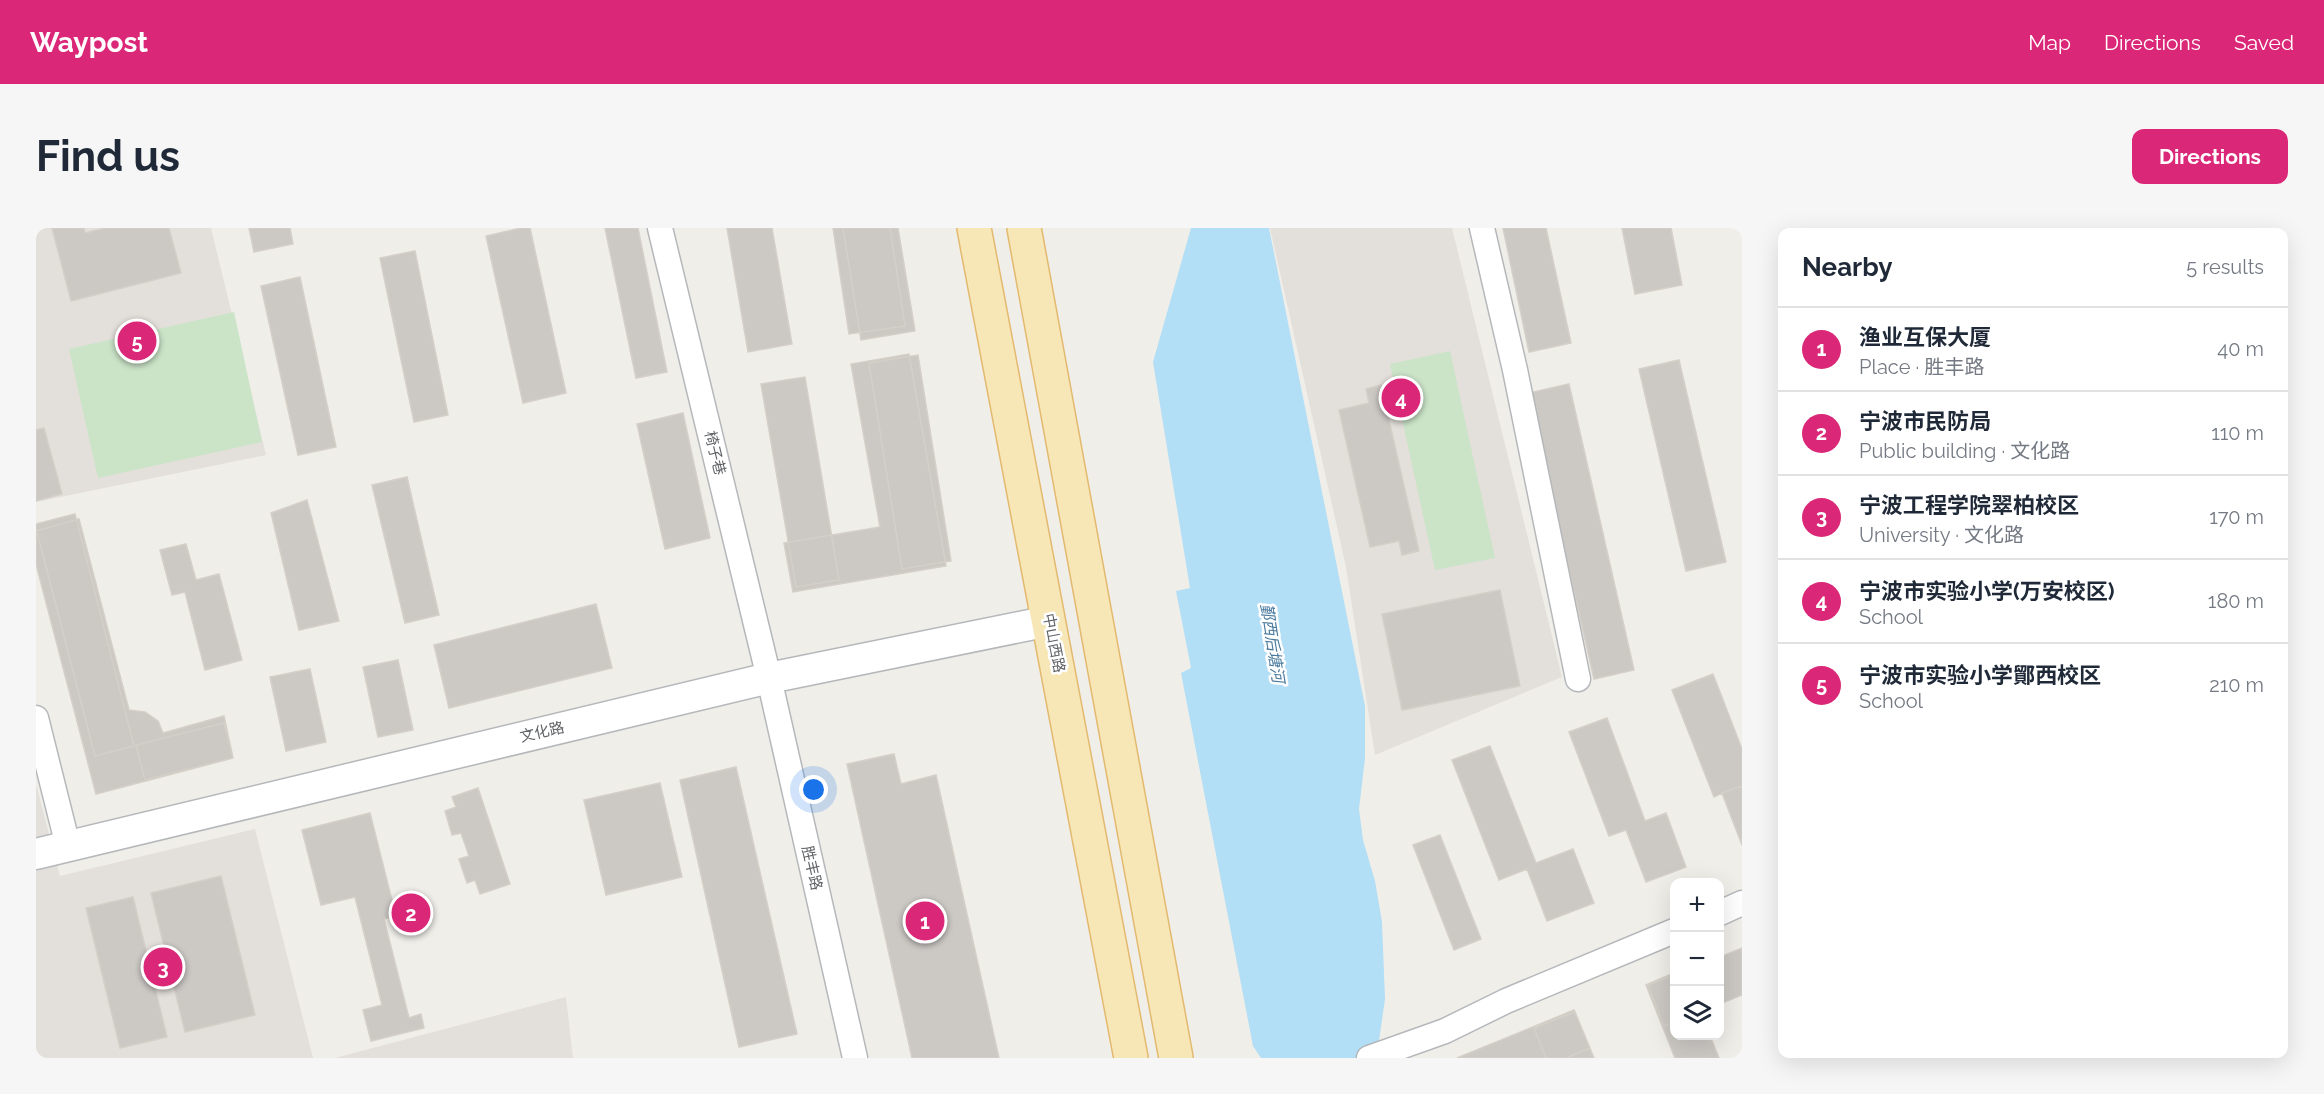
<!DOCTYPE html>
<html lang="en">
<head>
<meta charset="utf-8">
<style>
  :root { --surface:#fff; --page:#f6f6f7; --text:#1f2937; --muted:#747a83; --line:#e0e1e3; --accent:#db2777 }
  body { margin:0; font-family:Raleway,"Noto Sans SC",sans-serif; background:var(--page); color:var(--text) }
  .controls { position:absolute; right:18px; bottom:18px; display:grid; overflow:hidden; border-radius:12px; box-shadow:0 6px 24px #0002 }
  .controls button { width:54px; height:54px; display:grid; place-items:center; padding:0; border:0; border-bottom:2px solid var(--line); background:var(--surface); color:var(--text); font:30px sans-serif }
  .you { position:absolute; left:778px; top:562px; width:21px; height:21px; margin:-15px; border:4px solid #fff; border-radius:50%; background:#1a73e8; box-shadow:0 0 0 9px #1a73e833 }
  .badge { display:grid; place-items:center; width:39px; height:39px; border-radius:50%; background:var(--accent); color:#fff; font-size:20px; font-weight:700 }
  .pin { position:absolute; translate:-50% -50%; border:3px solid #fff; box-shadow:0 2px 6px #0006 }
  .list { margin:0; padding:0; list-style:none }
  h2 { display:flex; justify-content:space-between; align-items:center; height:78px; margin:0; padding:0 24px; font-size:26px }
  h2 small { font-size:20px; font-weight:400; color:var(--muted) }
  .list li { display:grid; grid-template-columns:39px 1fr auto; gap:18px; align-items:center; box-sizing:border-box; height:84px; padding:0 24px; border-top:2px solid var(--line) }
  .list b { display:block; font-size:22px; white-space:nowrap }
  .list p { margin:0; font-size:20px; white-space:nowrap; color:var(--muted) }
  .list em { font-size:20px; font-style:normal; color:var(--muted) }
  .icon { flex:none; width:33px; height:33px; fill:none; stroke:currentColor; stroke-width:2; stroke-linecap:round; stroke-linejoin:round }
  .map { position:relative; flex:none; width:1706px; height:830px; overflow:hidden; border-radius:12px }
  header { display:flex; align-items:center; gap:36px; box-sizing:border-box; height:84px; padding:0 30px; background:var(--accent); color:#fff }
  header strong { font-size:28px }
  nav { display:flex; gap:33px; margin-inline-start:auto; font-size:21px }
  .intro { display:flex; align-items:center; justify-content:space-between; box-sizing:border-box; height:144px; padding:0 36px }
  h1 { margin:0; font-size:42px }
  .button { padding:15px 27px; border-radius:12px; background:var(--accent); color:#fff; font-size:21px; font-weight:700 }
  main { display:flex; gap:36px; padding:0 36px }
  aside { flex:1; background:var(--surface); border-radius:12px; box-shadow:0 6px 24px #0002 }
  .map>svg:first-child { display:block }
  .education { fill:#e3dfda }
  .green { fill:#cbe4c8 }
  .water { fill:#b2def6 }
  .building { fill:#ccc9c5; stroke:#d4cfc7; stroke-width:1.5 }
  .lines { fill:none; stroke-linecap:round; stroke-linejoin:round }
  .minor-casing { stroke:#b5b8bb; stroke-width:27 }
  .tertiary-casing { stroke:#b5b8bb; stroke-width:33 }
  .primary-casing { stroke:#e3b96f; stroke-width:36 }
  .minor { stroke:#fff; stroke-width:24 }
  .tertiary { stroke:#fff; stroke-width:30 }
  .primary { stroke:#f7e7b7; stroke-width:33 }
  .labels { text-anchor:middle; stroke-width:5; stroke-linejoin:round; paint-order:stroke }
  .street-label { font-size:15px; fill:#606367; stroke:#fff }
  .water-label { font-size:16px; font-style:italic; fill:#4c7b9f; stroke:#fff }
</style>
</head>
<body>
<header>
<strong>Waypost</strong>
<nav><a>Map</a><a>Directions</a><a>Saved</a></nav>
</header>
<div class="intro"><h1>Find us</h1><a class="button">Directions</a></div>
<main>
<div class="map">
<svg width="1706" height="830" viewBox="0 0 1706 830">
  <rect width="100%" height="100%" fill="#f0eee9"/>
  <path class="education" d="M 0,0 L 175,0 L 230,227 L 0,274 Z
    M 1234,0 L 1416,0 L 1526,449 L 1339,527 L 1310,339 Z
    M 0,556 L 24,648 L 219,601 L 277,830 L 0,830 Z
    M 530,769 L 537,830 L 299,830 Z"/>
  <path class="green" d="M 198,84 L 226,214 L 62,250 L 33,121 Z
    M 1414,123 L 1459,330 L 1399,342 L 1354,136 Z"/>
  <path class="water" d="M 1155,0 L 1233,0 L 1329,478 L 1329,530 L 1323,581 L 1327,612 L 1339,653 L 1346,694 L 1349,771 L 1343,813 L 1346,830 L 1225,830 L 1217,818 L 1145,445 L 1155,440 L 1140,363 L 1154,360 L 1117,134 Z"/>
  <path class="building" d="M 16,0 L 48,0 L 49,5 L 69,0 L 133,0 L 145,45 L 35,73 Z
    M 213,0 L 254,0 L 257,16 L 218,24 Z
    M 485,0 L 494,0 L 530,165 L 487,175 L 450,8 Z
    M 569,0 L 602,0 L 631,144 L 600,150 Z
    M 691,0 L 736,0 L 756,116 L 712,124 Z
    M 797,0 L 854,0 L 869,98 L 813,106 Z
    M 807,0 L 862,0 L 879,103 L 825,112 Z
    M 1467,0 L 1510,0 L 1535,115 L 1493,124 Z
    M 1586,0 L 1635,0 L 1646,57 L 1599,66 Z
    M 379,23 L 412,187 L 378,194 L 344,30 Z
    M 264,49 L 300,219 L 262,227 L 225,58 Z
    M 873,126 L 910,338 L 757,364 L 748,315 L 844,299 L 815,136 Z
    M 882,127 L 915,333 L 866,341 L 833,135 Z
    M 1643,132 L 1690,334 L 1650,343 L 1603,141 Z
    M 769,149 L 803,352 L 760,359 L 725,156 Z
    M 1533,156 L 1598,442 L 1558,451 L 1493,165 Z
    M 1345,157 L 1383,323 L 1366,327 L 1363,313 L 1334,319 L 1303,182 L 1333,175 L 1330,161 Z
    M 647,185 L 674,310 L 629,321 L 601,196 Z
    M 8,200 L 26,266 L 0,273 L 0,202 Z
    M 371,249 L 403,387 L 369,395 L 336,257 Z
    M 271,272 L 303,393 L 263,402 L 235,285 Z
    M 39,286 L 98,518 L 59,528 L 0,300 L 0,296 Z
    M 43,291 L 93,482 L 109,484 L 122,493 L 127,505 L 188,488 L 197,530 L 60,566 L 0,336 L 0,303 Z
    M 150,316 L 160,352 L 183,346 L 206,432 L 169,442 L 149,364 L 136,367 L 124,322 Z
    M 1464,362 L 1484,458 L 1366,482 L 1346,386 Z
    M 560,376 L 576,440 L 413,480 L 398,417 Z
    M 362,432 L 377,502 L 342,509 L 327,439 Z
    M 274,441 L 290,514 L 250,523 L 234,449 Z
    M 1677,446 L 1706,521 L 1706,617 L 1686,565 L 1678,569 L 1636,462 Z
    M 1571,490 L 1609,593 L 1630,585 L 1650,639 L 1610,654 L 1590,602 L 1573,608 L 1533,504 Z
    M 188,495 L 197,530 L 109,552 L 100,517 Z
    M 1454,518 L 1500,635 L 1537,621 L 1558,675 L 1511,693 L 1491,641 L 1463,652 L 1416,532 Z
    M 858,526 L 865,556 L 900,547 L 963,830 L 876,830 L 811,536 Z
    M 700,539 L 761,806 L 703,819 L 644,552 Z
    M 624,555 L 646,649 L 570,667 L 548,572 Z
    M 1706,558 L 1706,617 L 1686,565 Z
    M 442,560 L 474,656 L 444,666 L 439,652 L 431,655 L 423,631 L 433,628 L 425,605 L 416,607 L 409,583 L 420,579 L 416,569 Z
    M 334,585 L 360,688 L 348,691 L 373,790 L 385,786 L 388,800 L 335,813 L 327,782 L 346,777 L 319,669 L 285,677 L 266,602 Z
    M 1404,607 L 1445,711 L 1418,722 L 1377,617 Z
    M 185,648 L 219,787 L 149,804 L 115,665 Z
    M 97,669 L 131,809 L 84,820 L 50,680 Z
    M 1706,720 L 1706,767 L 1684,776 L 1684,729 Z
    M 1638,745 L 1638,808 L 1674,808 L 1683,830 L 1639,830 L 1610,757 Z
    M 1638,747 L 1638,794 L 1628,798 L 1612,757 Z
    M 1538,782 L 1554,820 L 1530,830 L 1421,830 Z
    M 1539,784 L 1558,830 L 1510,830 L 1498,800 Z"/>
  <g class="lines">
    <g class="minor-casing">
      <path id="minor" d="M 624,0 L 733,450 L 819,830
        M 1446,0 L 1479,142 L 1542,451
        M 0,490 L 32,618
        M 1684,685 L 1706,675
        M 1333,830 L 1409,803 L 1470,773 L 1638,703"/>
    </g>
    <g class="tertiary-casing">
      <path id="tertiary" d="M 0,626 L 733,450 L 1013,393"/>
    </g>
    <g class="primary-casing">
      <path id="primary" d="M 938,0 L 1095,830
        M 988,0 L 1140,830"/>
    </g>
    <use href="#minor" class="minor"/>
    <use href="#tertiary" class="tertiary"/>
    <use href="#primary" class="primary"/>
  </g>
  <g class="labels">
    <g class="street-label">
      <text transform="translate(679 225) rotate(76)" y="5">椅子巷</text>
      <text transform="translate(1018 415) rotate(79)" y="5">中山西路</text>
      <text transform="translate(506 504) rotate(-13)" y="5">文化路</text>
      <text transform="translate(776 640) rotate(77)" y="5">胜丰路</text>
    </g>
    <g class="water-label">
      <text transform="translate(1237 415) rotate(81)" y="6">鄞西后塘河</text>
    </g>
  </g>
</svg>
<div class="controls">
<button>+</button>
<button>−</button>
<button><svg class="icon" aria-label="layers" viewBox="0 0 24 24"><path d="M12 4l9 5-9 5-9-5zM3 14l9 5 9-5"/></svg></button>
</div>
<div class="you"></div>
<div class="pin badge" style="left:889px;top:693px">1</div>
<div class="pin badge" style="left:375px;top:685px">2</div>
<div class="pin badge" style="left:127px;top:739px">3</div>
<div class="pin badge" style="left:1365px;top:170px">4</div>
<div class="pin badge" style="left:101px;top:113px">5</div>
</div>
<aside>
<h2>Nearby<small>5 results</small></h2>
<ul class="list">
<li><span class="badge">1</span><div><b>渔业互保大厦</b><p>Place · 胜丰路</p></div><em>40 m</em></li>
<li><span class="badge">2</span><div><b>宁波市民防局</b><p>Public building · 文化路</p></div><em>110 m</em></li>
<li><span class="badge">3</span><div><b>宁波工程学院翠柏校区</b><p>University · 文化路</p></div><em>170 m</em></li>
<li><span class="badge">4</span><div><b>宁波市实验小学(万安校区)</b><p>School</p></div><em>180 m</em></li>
<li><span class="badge">5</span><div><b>宁波市实验小学鄮西校区</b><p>School</p></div><em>210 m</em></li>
</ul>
</aside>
</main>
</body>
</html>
